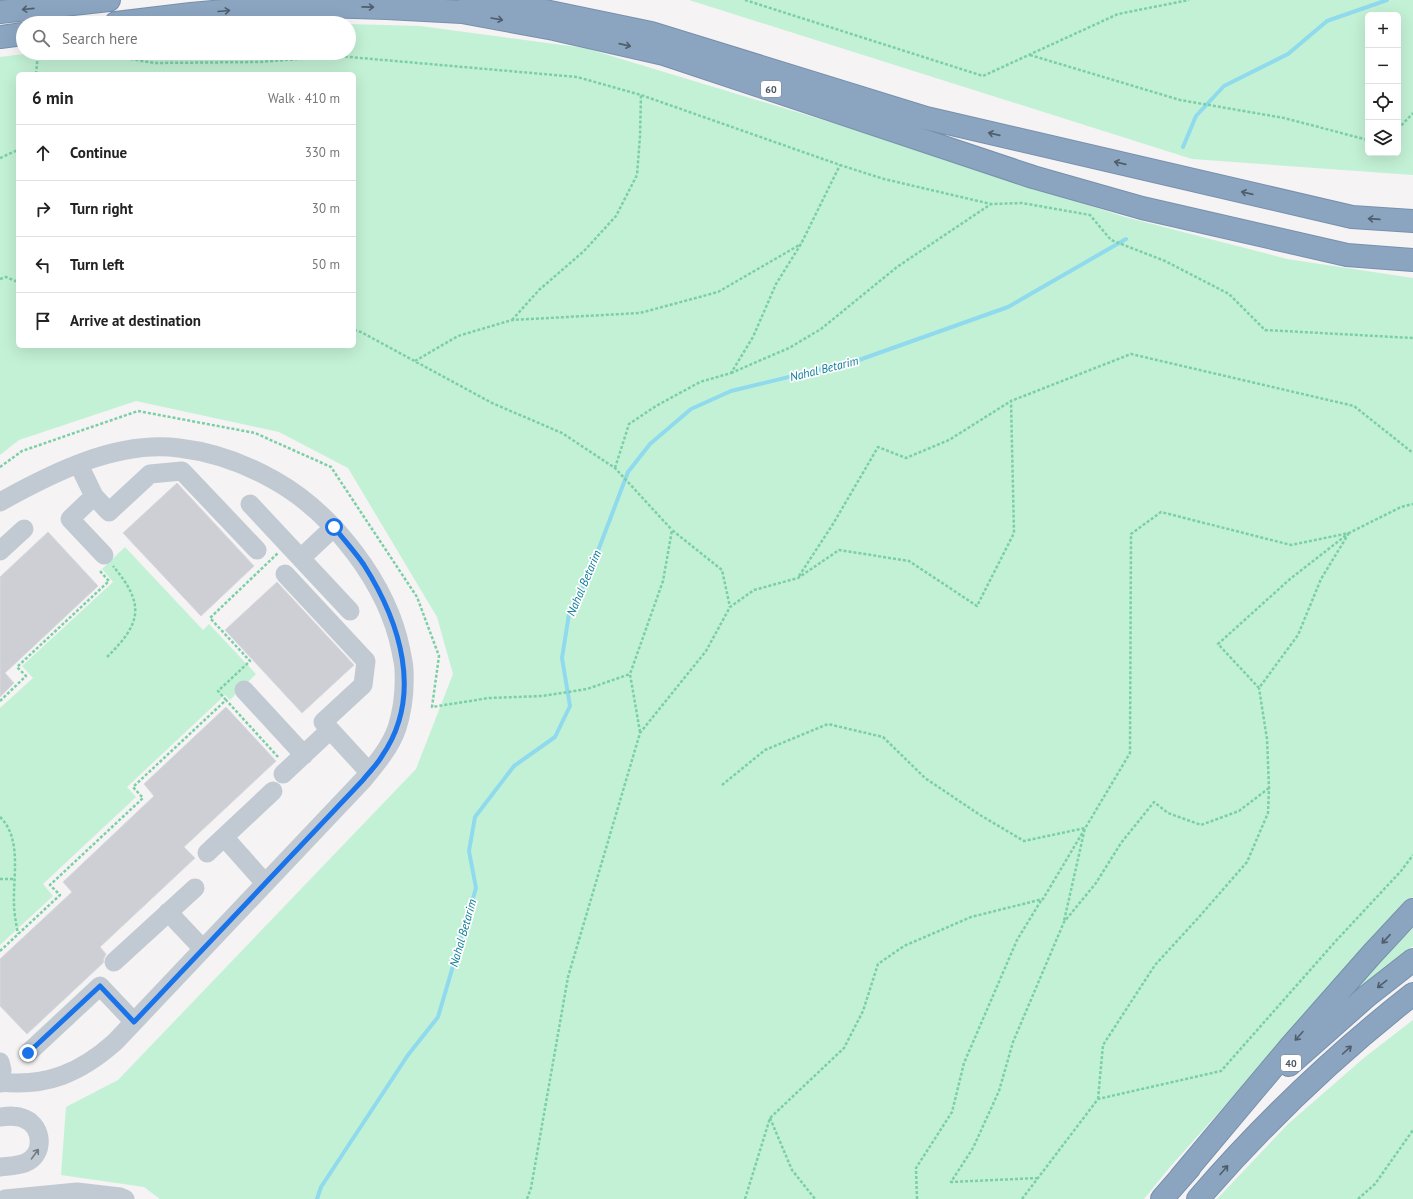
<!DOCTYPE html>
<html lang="en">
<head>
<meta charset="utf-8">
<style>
  :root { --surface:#fff; --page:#f2f2f2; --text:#222; --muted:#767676; --line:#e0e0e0 }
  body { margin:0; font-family:"PT Sans",sans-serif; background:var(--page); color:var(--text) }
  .controls { position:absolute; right:12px; top:12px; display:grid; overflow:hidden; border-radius:6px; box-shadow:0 4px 16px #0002 }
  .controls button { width:36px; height:36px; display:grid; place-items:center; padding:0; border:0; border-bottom:1px solid var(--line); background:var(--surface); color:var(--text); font:20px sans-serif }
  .stop { position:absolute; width:12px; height:12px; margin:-9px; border:3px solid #1a73e8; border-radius:50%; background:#fff }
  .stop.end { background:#1a73e8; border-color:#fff; box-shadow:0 1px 4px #0008 }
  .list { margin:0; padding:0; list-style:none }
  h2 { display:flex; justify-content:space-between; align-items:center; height:52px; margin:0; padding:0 16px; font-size:17px }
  h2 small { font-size:13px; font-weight:400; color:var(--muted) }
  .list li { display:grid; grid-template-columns:26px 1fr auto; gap:12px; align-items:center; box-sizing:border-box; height:56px; padding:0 16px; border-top:1px solid var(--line) }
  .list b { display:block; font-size:15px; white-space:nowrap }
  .list em { font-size:13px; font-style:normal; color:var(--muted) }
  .icon { flex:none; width:22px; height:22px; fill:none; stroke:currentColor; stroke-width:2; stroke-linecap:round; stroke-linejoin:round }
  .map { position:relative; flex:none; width:1413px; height:1199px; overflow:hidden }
  .search { position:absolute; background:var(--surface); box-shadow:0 4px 16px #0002; left:16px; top:16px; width:340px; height:44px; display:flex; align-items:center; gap:10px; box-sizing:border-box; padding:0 14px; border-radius:22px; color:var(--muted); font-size:15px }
  .panel { position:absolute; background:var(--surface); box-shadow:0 4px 16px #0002; left:16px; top:72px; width:340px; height:276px; border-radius:6px }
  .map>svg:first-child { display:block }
  .green { fill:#c3f1d5; fill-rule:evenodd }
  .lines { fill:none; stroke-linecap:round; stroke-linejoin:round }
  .stream { stroke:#90daee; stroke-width:4 }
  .building { fill:#cdcfd5; stroke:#d7d9de }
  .highway-casing { stroke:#7690ad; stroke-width:24 }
  .path { stroke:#7ad0a6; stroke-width:2.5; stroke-dasharray:3 2; stroke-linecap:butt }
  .minor { stroke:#c1cad2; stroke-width:19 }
  .highway { stroke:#8ba5c1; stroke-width:22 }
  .oneway { stroke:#505e6b }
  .oneway2 { stroke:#6e7983 }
  .route { stroke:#1a73e8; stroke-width:5 }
  .labels { text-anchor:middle; stroke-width:3.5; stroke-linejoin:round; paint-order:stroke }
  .shield { fill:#fff; stroke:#808990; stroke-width:1 }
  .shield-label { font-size:10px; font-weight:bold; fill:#4a5661 }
  .water-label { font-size:12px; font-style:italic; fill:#0c7c9b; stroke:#fff }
</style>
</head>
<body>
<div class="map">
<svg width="1413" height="1199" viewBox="0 0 1413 1199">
  <rect width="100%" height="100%" fill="#f5f3f3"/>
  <path class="green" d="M 689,0 L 1413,0 L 1413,175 L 1192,159 ZM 1368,15 L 1398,15 L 1398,153 L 1368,153 Z
    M 349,24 L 420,26 L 585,48 L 866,133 L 1125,217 L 1287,259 L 1413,278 L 1413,897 L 1388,923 L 1170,1167 L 1144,1199 L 160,1199 L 144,1187 L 61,1175 L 66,1107 L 118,1080 L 416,769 L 453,674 L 437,617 L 348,468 L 279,432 L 136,401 L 19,440 L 0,455 L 0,57 L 31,53 L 349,53 ZM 18,74 L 354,74 L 354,346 L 18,346 Z
    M 125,547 L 203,630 L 209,624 L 256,674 L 230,700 L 225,695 L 127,787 L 136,797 L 43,884 L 53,896 L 0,945 L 0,708 L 33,678 L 22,666 L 113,582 L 102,569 Z
    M 1413,928 L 1413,946 L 1332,1011 Z
    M 1413,1020 L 1413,1199 L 1217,1199 L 1288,1124 L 1365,1057 Z"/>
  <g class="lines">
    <path class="stream" d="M 1183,147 L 1196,116 L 1224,86 L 1288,54 L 1327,21 L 1387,0
      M 317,1199 L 321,1187 L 408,1055 L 438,1017 L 476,888 L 469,851 L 475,817 L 514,766 L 555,737 L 570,706 L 562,658 L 569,614 L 588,577 L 628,472 L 650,444 L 691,409 L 731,391 L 859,360 L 1008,307 L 1126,239"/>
  </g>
  <path class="building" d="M 177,483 L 254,566 L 201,616 L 123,533 Z
    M 48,532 L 98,586 L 5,673 L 14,683 L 0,697 L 0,577 Z
    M 277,582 L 354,665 L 302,713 L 225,630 Z
    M 226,707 L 276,761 L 184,847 L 195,858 L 100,947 L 106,954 L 104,958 L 103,963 L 27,1034 L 0,1006 L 0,959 L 72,892 L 63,882 L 154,796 L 144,784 Z"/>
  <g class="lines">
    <g class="highway-casing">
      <path id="highway" d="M 470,0 L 521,6 L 651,33 L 926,118 L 1352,217 L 1413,221
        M 0,12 L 109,0
        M 116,23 L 191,14 L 288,5 L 387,8 L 462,12 L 554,29 L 664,54 L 1033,177 L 1142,208 L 1347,255 L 1413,260
        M 0,37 L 23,34
        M 1289,1065 L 1367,996 L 1413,960
        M 1180,1178 L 1290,1047 L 1372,954 L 1413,910
        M 1162,1199 L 1190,1167
        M 1198,1199 C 1263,1124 1335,1055 1413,994"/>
    </g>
    <path class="path" d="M 745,0 L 983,76 L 1118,14 L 1189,0
      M 96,53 L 154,63 L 259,62 L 338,56 L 577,77 L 641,95 L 840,165 L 884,179 L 991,204 L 1022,203 L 1090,215 L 1111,240 L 1165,261 L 1229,294 L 1265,330 L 1413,338
      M 1030,55 L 1180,100 L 1284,118 L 1368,140
      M 36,74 L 38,53
      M 1398,129 L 1413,113
      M 0,158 L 18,150
      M 0,279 L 6,277 L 18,282
      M 512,320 L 539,290 L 584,251 L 616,216 L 637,175 L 640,136 L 641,95
      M 354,330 L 361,332 L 492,403 L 562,433 L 615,468 L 672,530
      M 415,361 L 458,336 L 512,320 L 640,313 L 718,292 L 801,244
      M 731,373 L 789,348 L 821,329 L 897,267 L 991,204
      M 0,467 L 22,451 L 138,411 L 255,433 L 331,467 L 417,597 L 439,656 L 432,707 L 489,698 L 542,696 L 587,689 L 630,674
      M 615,468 L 629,424 L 656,406 L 700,382 L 731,373 L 753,337 L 776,284 L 801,244 L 840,165
      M 1349,533 L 1321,579 L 1298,635 L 1259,688 L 1218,644 L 1290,579 Z
      M 799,576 L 833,524 L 878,447 L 906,458 L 949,440 L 1011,401
      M 107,657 C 142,623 145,604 113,566
      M 226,700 L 218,691 L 250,661 L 210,618 L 278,553
      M 0,701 L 26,676 L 17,667 L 109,581 L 99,570
      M 640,732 L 630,674 L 663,581 L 672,530 L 722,570 L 730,607
      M 722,785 L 765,750 L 828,724 L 883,737 L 925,778 L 980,815 L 1024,841 L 1085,828 L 1064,921
      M 0,817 C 22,838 13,876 14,903 C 14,913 16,923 18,934
      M 0,879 L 14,879
      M 0,951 L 60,895 L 50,885 L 143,798 L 133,787 L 226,700 L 279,758
      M 1098,1099 L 1103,1045 L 1155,965 L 1199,917 L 1247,862 L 1268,813 L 1269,788 L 1267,739 L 1259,688
      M 770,1118 L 792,1170 L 815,1199
      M 1038,1178 L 951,1182 L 973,1148 L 999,1091 L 1013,1042 L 1064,922 L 1096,883 L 1121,843 L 1154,802 L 1168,813 L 1201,825 L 1239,811 L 1269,788
      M 527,1199 L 531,1188 L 568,977 L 640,733 L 706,651 L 730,607 L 754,590 L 798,578 L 839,550 L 909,561 L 977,606 L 1014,533 L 1011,401 L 1131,354 L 1354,406 L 1413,453
      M 745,1199 L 770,1118 L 844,1048 L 863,1011 L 878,964 L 904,946 L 971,917 L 1043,899 L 1130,753 L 1131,534 L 1161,512 L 1291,545 L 1349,533 L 1401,507 L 1413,504
      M 917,1199 L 916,1168 L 952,1112 L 964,1063 L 1017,940 L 1042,899
      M 1022,1199 L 1098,1099 L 1221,1071 L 1334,943 L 1401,871 L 1413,855
      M 1358,1199 L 1375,1184 L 1413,1130"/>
    <path class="minor" d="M 79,465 L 94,496 L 109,512 L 150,474 L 182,471 L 257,550
      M 94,496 L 70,519 L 104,555
      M 0,502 C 52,473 117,440 179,448 C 213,452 244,463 274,480 C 333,513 388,584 401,651 C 402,657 404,664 404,670 C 405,690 403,709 397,728 C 390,748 376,764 363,780 L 115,1042 C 80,1073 47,1087 0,1082
      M 250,504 L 350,611
      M 0,551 L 24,529
      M 301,558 L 334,527
      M 285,574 L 366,661 L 363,685 L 323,722 L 369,772
      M 244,690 L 304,755
      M 283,774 L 330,730
      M 224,837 L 265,883
      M 207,853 L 273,791
      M 168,912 L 203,949
      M 114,962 L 195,888
      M 28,1053 L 100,986 L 134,1022
      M 0,1062 L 2,1070 L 1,1083
      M 0,1117 C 8,1116 17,1115 25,1119 C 43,1127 45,1155 25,1163 C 17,1166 8,1166 0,1167
      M 5,1199 L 77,1192 L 120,1197 L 125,1199"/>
    <use href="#highway" class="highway"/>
  </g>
  <defs><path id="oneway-shaft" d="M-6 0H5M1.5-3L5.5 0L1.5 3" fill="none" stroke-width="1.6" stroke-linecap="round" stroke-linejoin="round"/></defs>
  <g class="oneway">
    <use href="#oneway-shaft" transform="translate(368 7) rotate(1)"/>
    <use href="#oneway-shaft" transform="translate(28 9) rotate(174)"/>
    <use href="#oneway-shaft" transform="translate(224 11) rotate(-5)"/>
    <use href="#oneway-shaft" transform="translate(497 19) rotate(10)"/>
    <use href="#oneway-shaft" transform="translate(625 45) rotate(13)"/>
    <use href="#oneway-shaft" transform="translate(994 134) rotate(-167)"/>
    <use href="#oneway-shaft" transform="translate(1120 163) rotate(-167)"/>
    <use href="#oneway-shaft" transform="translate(1247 193) rotate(-167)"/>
    <use href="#oneway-shaft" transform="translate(1374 219) rotate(-176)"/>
    <use href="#oneway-shaft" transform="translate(1386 939) rotate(133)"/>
    <use href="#oneway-shaft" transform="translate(1382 984) rotate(142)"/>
    <use href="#oneway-shaft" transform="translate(1299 1036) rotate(132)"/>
    <use href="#oneway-shaft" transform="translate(1347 1050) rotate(-42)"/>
    <use href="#oneway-shaft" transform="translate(1224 1170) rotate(-49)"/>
  </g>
  <use class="oneway2" href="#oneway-shaft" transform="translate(35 1154) rotate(-54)"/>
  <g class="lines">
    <path class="route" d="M 28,1053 L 100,986 L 134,1022 L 363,780 C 369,772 377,765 382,756 C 424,695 400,622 364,565 C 355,552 344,540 334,527"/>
  </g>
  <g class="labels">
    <g class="shield">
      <rect x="761" y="81" width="20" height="16" rx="3"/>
      <rect x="1281" y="1055" width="20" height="16" rx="3"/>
    </g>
    <g class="shield-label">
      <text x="771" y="93">60</text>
      <text x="1291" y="1067">40</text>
    </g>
    <g class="water-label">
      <text transform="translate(824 369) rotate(-14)" y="4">Nahal Betarim</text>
      <text transform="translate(584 583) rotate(-67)" y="4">Nahal Betarim</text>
      <text transform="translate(463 933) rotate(-74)" y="4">Nahal Betarim</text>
    </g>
  </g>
</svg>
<div class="controls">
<button>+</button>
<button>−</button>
<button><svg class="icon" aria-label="locate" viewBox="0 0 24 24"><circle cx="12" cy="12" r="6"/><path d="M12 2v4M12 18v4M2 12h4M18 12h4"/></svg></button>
<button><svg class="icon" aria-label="layers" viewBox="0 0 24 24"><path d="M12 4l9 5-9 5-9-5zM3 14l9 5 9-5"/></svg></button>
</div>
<div class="stop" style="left:334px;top:527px"></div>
<div class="stop end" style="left:28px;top:1053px"></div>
<div class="search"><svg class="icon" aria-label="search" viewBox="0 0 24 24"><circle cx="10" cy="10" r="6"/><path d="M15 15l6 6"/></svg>Search here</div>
<section class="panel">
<h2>6 min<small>Walk · 410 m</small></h2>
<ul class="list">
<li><svg class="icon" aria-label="ahead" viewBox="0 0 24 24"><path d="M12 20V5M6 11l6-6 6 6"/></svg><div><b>Continue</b></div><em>330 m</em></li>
<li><svg class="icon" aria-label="right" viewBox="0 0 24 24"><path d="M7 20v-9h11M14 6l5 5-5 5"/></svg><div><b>Turn right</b></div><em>30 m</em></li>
<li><svg class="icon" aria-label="left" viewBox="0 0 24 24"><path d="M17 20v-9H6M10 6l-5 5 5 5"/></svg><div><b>Turn left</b></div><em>50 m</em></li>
<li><svg class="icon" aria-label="arrive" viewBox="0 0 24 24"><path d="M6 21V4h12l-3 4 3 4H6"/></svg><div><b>Arrive at destination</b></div></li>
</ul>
</section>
</div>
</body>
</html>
